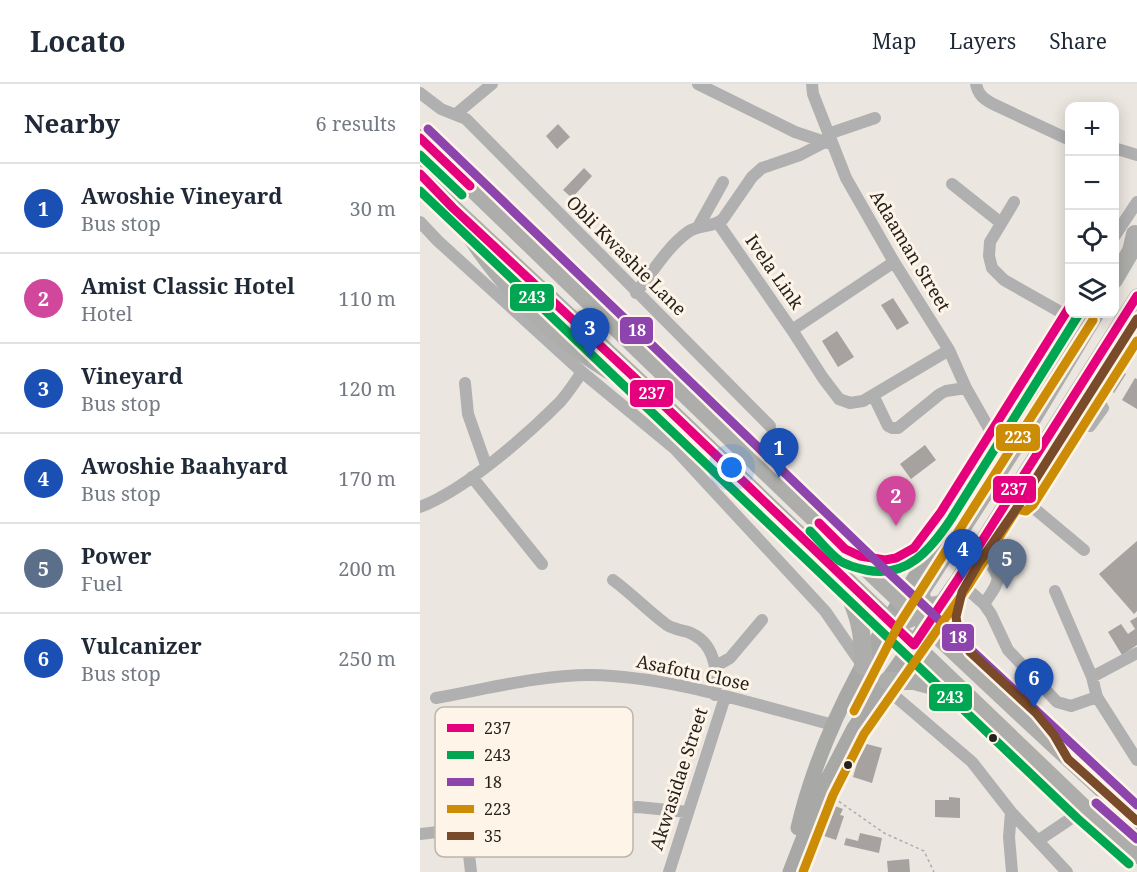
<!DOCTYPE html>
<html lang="en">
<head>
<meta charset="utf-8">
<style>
  :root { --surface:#fff; --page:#f6f6f7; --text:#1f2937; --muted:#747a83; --line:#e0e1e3; --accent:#6b6761 }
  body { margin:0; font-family:"Noto Serif",serif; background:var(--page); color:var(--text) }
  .controls { position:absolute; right:18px; top:18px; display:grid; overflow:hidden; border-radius:12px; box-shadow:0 3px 15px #0003 }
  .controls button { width:54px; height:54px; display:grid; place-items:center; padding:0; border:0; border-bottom:2px solid var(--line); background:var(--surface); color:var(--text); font:30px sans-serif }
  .you { position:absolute; left:312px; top:384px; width:21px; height:21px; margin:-15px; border:4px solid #fff; border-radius:50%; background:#1a73e8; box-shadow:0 0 0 9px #1a73e833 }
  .badge { display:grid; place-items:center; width:39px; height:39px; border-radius:50%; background:var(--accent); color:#fff; font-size:20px; font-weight:700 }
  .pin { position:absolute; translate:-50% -50px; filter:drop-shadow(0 2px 3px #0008) }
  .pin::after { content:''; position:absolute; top:32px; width:21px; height:18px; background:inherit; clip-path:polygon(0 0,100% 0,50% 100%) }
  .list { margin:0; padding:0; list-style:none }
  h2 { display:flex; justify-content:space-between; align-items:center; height:78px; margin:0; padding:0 24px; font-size:26px }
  h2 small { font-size:20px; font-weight:400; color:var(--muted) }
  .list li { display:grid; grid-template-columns:39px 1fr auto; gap:18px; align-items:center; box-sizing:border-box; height:90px; padding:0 24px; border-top:2px solid var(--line) }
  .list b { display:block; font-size:22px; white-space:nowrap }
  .list p { margin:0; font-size:20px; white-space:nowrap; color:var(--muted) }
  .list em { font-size:20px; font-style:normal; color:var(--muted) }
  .icon { flex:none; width:33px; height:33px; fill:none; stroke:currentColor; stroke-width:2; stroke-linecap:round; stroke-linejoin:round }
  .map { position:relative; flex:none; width:717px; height:788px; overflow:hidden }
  header { display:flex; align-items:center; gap:36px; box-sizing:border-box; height:84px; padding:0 30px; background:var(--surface); border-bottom:2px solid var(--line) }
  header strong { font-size:28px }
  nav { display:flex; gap:33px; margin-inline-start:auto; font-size:21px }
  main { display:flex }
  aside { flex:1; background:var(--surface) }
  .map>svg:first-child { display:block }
  .building { fill:#a6a2a0 }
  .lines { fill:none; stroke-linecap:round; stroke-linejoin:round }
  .path { stroke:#aeadaa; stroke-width:1.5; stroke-dasharray:3 3; stroke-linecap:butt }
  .minor { stroke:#b0b0b0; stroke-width:12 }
  .major { stroke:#a8a9a7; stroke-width:15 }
  .highway { stroke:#adaeab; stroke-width:18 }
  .bus-1-casing { stroke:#fef4e8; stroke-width:14 }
  .bus-2-casing { stroke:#fef4e8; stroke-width:14 }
  .bus-3-casing { stroke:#fef4e8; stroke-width:14 }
  .bus-4-casing { stroke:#fef4e8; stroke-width:14 }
  .bus-5-casing { stroke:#fef4e8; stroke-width:14 }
  .bus-1 { stroke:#e5007d; stroke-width:9 }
  .bus-2 { stroke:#00a651; stroke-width:9 }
  .bus-3 { stroke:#8e44ad; stroke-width:9 }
  .bus-4 { stroke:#cd8c06; stroke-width:9 }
  .bus-5 { stroke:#7a4b2a; stroke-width:9 }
  .bus-dot { fill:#25221d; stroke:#fef4e8; stroke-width:2 }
  .labels { text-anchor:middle; stroke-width:6; stroke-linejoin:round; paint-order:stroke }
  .street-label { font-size:18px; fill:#25221d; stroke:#fef4e8 }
  .key { fill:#fef4e8; stroke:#bdb5ab; stroke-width:1.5 }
  .key-label { font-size:16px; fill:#25221d }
  .line-badge { stroke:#fef4e8; stroke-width:2 }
  .badge-label { font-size:16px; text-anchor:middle; font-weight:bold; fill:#fff }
</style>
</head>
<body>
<header>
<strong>Locato</strong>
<nav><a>Map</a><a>Layers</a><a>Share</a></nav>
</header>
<main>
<aside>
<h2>Nearby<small>6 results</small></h2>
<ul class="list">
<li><span class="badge" style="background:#1a4fb4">1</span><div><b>Awoshie Vineyard</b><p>Bus stop</p></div><em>30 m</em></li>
<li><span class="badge" style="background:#d1479c">2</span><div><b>Amist Classic Hotel</b><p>Hotel</p></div><em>110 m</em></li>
<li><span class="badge" style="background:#1a4fb4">3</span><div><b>Vineyard</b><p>Bus stop</p></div><em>120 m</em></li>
<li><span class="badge" style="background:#1a4fb4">4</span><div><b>Awoshie Baahyard</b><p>Bus stop</p></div><em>170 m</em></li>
<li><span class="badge" style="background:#5c6f8a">5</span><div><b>Power</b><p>Fuel</p></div><em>200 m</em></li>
<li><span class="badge" style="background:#1a4fb4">6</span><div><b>Vulcanizer</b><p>Bus stop</p></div><em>250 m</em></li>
</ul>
</aside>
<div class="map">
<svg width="717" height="788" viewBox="0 0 717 788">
  <rect width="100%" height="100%" fill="#ece6e0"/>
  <path class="building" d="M 138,40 L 150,53 L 137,65 L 126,52 Z
    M 164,84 L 172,92 L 152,114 L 143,106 Z
    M 473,214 L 489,239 L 477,246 L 461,221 Z
    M 417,247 L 434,273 L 418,283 L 402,257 Z
    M 697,284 L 706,290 L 694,309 L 685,303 Z
    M 715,294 L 717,295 L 717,325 L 702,316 Z
    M 505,361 L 516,376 L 491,395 L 480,380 Z
    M 717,457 L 717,527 L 714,530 L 679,490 Z
    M 717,533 L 717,561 L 702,571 L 688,548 L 701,540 L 708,550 L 715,545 L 710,537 Z
    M 443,659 L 462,664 L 452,699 L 433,693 Z
    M 529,713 L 540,714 L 540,734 L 515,733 L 515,716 L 529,716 Z
    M 412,721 L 423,725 L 420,731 L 424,732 L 416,756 L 401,751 Z
    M 440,749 L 462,754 L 459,769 L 424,761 L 426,754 L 438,757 Z
    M 489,775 L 490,788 L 468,788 L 467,777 Z"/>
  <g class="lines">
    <path class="path" d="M 414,714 L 464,749 L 504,767 L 514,788"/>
    <path class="minor" d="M 278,0 L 375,48 L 408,59
      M 392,0 L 393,10 L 426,94 L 474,178 L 529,266 L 546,304 L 571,348
      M 556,0 C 558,11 564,15 573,20 L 650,56
      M 0,9 L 21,25 L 46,35 L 350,342
      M 36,30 L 72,0
      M 408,50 L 455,34
      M 694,64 L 717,71
      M 532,100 L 581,139
      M 594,118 L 570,158 L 569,172 L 572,184 L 584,196 L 644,230
      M 0,138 L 18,157 L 162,288 L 254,364 L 405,527 L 443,582
      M 298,139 L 372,246 L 403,294 L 419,315 L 430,319 L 443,317 L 529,266
      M 278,143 L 303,98
      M 694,153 L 717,118
      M 216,209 C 232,189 247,163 268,148 C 279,140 293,144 303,135 L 332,93 L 342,84 L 380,71 L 405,58
      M 372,246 L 474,178
      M 45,299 L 48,330 L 66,381
      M 453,311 L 468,342 L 472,344 L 478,344 L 520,310 L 526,307 L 546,304
      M 653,336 L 670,342 L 683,324 L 681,321 L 669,311
      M 52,393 L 122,480
      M 597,410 L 664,466
      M 0,423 C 45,406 106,352 140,318 C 148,309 155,298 162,288
      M 433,470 C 482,484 495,467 521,428 L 650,221
      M 564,471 C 583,496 581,495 564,520
      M 193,496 C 212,510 228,527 247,541 C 253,545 261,546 268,548 C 295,558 298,587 295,611
      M 545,503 L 564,520 L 571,530 L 588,566 L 637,618 L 651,622 L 677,613
      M 635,507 L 672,593 L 677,613 L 717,676
      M 296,582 L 310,574 L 342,536
      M 672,593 L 717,569
      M 463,602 L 552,678 L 591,728 L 647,788
      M 16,614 C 67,605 119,591 170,591 C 250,592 336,621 413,641
      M 635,653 L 616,629 L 550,568 L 539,551 L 536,533 L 538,520 L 558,480 L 603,415 L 717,235
      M 591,728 L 589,753 L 592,788
      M 46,745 L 51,788
      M 0,750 L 114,737 L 174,725 L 218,723 L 268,728
      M 619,756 L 665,725
      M 249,788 L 305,613"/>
    <path class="major" d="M 378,744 C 404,631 469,533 531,437 C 576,368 619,299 663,230
      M 370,788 L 402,706 L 434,644 L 538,495 L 717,212"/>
    <path class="highway" d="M 0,54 C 237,283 473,514 717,737
      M 0,90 L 33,124 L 231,309 L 665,725 L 717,771
      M 44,141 C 81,204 146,266 212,299
      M 694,196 L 711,167 L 715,150
      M 424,498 C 438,530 444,547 443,582
      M 501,507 C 501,520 508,524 520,520
      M 489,535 L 490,524 L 606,345 L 675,230
      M 467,597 L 494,597 L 544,610"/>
    <g class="bus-1-casing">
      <path id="bus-1" d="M 0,54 L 50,102
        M 0,90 L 33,124 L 231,309 L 494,561 L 538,495 L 717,212
        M 399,439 L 425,465 L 440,472 L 465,476 L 476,474 L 494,464 L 521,428 L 650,222"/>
    </g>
    <g class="bus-2-casing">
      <path id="bus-2" d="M 0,71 L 42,111
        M 0,107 L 657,734 L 709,780
        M 390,447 C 400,457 409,469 420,477 C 428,482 437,484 446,486 C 487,495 511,465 531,435 L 659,230"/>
    </g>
    <g class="bus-3-casing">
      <path id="bus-3" d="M 8,45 L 454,475 L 717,721
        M 676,719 L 717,755"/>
    </g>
    <g class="bus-4-casing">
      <path id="bus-4" d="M 434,627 L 478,542 L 673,236
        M 383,788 L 413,711 L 444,650 L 548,502 L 597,425 L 606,427 L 613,421 L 717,257"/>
    </g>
    <g class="bus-5-casing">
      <path id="bus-5" d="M 717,235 L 603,415 L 558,480 L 542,508 L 536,533 L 539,551 L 550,568 L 616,629 L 634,651 L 648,675 L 717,737"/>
    </g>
    <use href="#bus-1" class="bus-1"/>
    <use href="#bus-2" class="bus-2"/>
    <use href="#bus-3" class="bus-3"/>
    <use href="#bus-4" class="bus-4"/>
    <use href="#bus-5" class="bus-5"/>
  </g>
  <g class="bus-dot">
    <circle cx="573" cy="654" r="5"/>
    <circle cx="428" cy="681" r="5"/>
  </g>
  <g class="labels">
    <g class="street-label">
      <text transform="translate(490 167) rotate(59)" y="6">Adaaman Street</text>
      <text transform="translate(206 172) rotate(45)" y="6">Obli Kwashie Lane</text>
      <text transform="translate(354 188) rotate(55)" y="6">Ivela Link</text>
      <text transform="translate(273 589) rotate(12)" y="6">Asafotu Close</text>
      <text transform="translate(259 695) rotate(-72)" y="6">Akwasidae Street</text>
    </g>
  </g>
  <rect x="15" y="623" width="198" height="150" rx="9" class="key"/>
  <rect x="27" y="640" width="27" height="8" fill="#e5007d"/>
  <rect x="27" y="667" width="27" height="8" fill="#00a651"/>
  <rect x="27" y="694" width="27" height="8" fill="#8e44ad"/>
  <rect x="27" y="721" width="27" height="8" fill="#cd8c06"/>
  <rect x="27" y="748" width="27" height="8" fill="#7a4b2a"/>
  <g class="key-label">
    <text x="64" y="650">237</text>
    <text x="64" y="677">243</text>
    <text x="64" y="704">18</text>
    <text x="64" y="731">223</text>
    <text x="64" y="758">35</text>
  </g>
  <g class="line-badge">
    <rect x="89" y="199" width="46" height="29" rx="6" fill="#00a651"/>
    <rect x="199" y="232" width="35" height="29" rx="6" fill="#8e44ad"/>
    <rect x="209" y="295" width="45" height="29" rx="6" fill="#e5007d"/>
    <rect x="575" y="339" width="46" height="29" rx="6" fill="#cd8c06"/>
    <rect x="572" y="391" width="45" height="29" rx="6" fill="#e5007d"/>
    <rect x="521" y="539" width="34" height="29" rx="6" fill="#8e44ad"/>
    <rect x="508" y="599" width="45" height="29" rx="6" fill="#00a651"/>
  </g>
  <g class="badge-label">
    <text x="112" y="219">243</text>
    <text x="217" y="252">18</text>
    <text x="232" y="315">237</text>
    <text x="598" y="359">223</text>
    <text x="594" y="411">237</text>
    <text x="538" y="559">18</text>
    <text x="530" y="619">243</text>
  </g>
</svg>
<div class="controls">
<button>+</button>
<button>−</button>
<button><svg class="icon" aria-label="locate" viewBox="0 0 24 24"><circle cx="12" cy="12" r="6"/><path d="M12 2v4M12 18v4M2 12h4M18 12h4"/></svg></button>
<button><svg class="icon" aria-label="layers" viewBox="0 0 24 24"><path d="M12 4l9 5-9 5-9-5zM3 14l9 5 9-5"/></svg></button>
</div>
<div class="you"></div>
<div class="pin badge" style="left:359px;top:394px;background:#1a4fb4">1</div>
<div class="pin badge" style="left:476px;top:442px;background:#d1479c">2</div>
<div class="pin badge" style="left:170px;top:274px;background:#1a4fb4">3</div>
<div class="pin badge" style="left:543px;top:495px;background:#1a4fb4">4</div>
<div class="pin badge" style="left:587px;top:505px;background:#5c6f8a">5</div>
<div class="pin badge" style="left:614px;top:624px;background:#1a4fb4">6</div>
</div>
</main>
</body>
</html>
